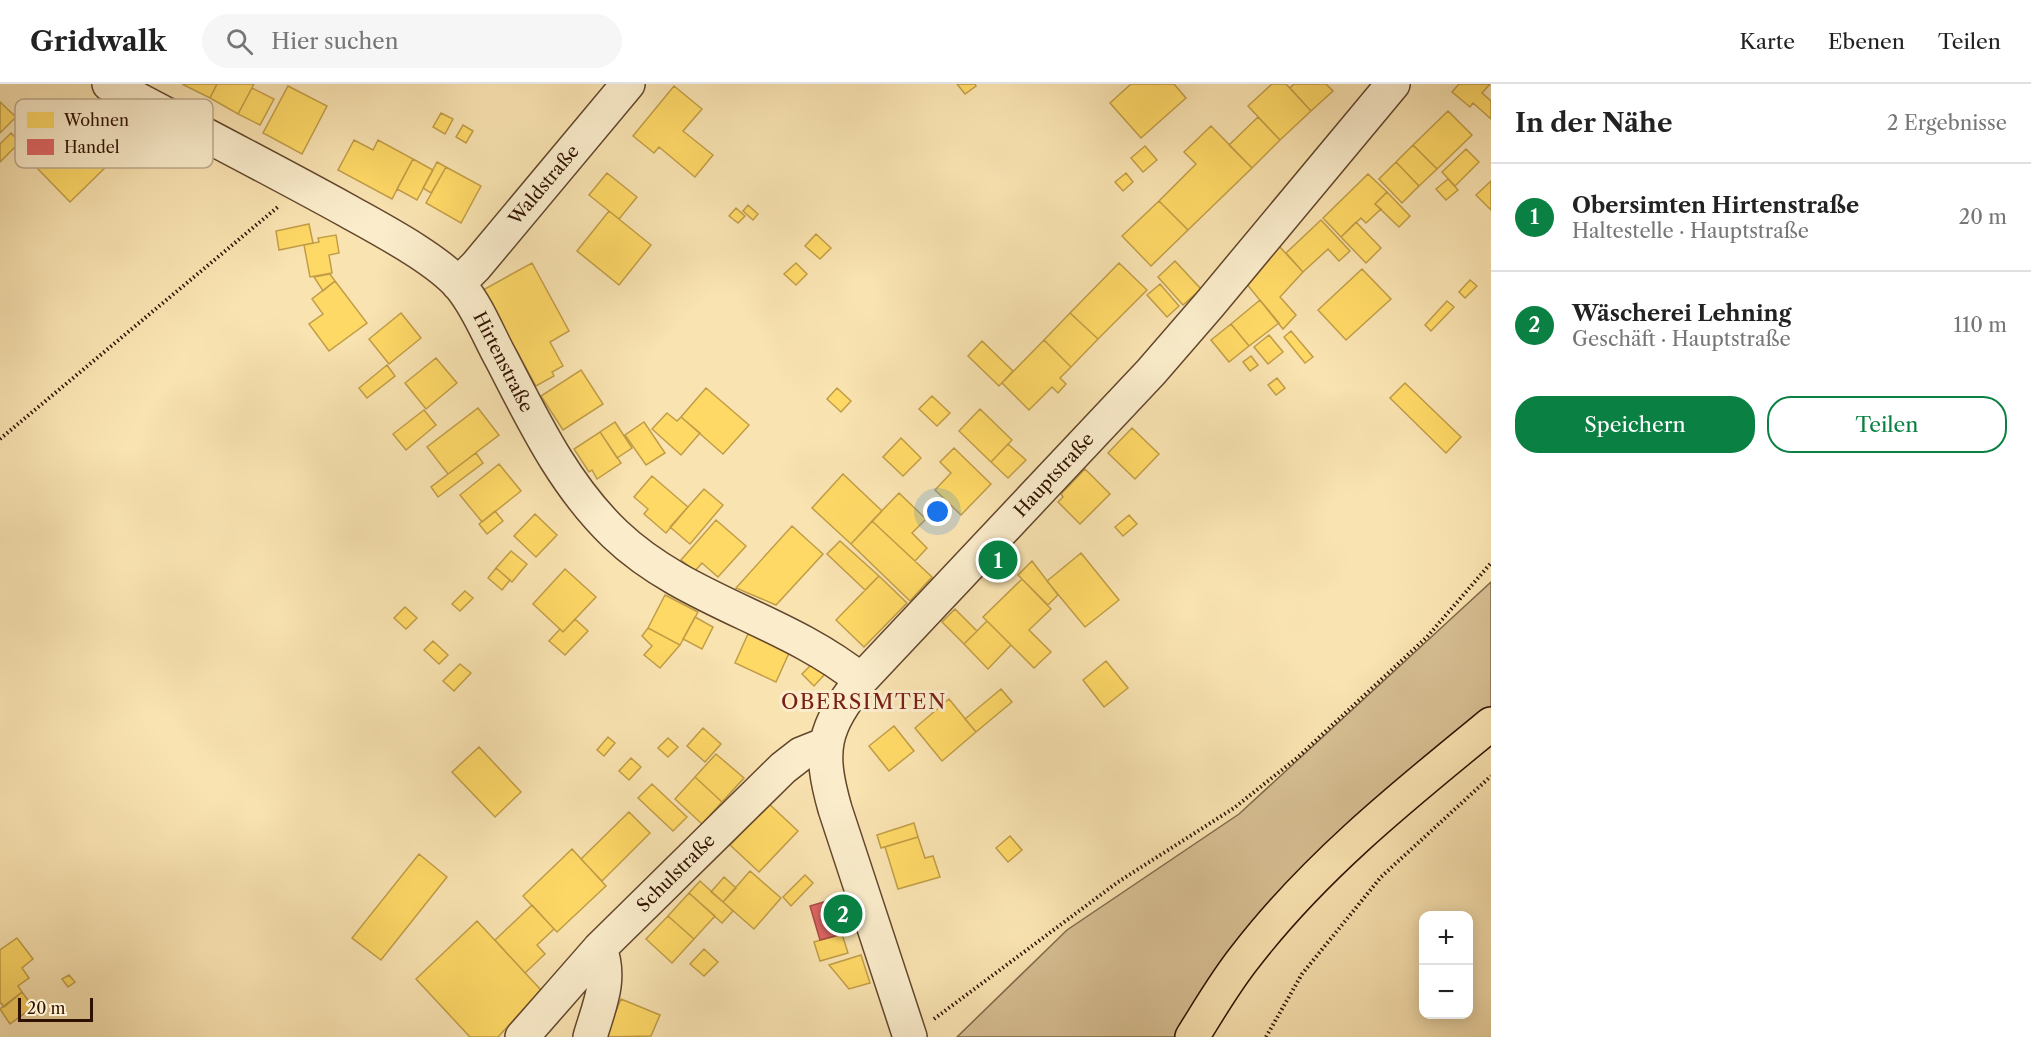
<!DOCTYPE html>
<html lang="de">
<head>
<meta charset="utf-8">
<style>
  :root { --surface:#fff; --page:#f6f6f6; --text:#222; --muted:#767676; --line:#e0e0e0; --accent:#0b8043 }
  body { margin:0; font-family:"Libre Caslon Text",serif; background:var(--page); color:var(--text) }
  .controls { position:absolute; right:18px; bottom:18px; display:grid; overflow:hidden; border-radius:12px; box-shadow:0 3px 15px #0003 }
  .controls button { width:54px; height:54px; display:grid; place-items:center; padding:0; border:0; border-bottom:2px solid var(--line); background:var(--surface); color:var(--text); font:30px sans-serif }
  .scale { position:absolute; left:18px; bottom:15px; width:75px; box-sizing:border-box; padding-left:6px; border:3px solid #2f1100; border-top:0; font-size:16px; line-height:21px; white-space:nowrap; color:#2f1100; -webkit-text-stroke:4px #fbedcc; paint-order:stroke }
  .you { position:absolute; left:938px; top:428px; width:21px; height:21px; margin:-15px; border:4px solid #fff; border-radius:50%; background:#1a73e8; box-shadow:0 0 0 9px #1a73e833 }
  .badge { display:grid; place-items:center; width:39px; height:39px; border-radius:50%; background:var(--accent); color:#fff; font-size:20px; font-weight:700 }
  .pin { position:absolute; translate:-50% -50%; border:3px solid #fff; box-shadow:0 2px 6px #0006 }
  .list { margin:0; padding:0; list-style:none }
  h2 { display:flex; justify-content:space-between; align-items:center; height:78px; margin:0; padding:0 24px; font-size:26px }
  h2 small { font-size:20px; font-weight:400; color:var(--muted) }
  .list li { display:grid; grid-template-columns:39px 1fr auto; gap:18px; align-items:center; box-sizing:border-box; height:108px; padding:0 24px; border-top:2px solid var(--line) }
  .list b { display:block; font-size:22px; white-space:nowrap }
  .list p { margin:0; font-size:20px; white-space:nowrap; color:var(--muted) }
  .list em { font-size:20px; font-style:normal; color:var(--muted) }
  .actions { display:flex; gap:12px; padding:18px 24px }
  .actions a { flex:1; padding:14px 0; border:2px solid var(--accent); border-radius:24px; text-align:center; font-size:21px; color:var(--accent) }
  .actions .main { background:var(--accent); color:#fff }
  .icon { flex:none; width:33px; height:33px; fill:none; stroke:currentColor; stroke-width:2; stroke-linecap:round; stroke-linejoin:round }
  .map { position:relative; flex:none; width:1491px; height:953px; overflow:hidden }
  header { display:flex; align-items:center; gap:36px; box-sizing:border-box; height:84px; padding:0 30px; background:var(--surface); border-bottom:2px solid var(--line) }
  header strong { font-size:28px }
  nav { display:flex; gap:33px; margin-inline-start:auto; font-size:21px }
  .search { width:420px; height:54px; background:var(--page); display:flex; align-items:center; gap:15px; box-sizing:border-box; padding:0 21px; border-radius:33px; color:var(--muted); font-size:22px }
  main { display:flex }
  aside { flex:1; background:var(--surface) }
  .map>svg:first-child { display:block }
  .green { fill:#d7bf93; stroke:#83684a; stroke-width:1.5 }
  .homes { fill:#ffd966; stroke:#c19d47; stroke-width:1.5 }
  .shops { fill:#e06666; stroke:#ab4c47; stroke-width:1.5 }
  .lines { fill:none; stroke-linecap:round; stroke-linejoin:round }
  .minor-casing { stroke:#62462c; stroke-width:36 }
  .major-casing { stroke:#2f1100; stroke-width:36 }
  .path { stroke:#2f1100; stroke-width:4; stroke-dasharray:1.5 3; stroke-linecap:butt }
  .minor { stroke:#fbedcc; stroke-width:33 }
  .major { stroke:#f9e3b1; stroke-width:33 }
  .labels { text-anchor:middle; stroke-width:6; stroke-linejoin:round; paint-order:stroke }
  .street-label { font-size:18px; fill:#2f1100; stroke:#fbedcc }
  .quarter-label { font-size:21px; letter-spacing:1.5px; fill:#7a1f14; stroke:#fbedcc }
  .key { fill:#fbedcc; stroke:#beab8f; stroke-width:1.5 }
  .key-label { font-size:16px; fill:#2f1100 }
</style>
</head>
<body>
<header>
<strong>Gridwalk</strong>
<div class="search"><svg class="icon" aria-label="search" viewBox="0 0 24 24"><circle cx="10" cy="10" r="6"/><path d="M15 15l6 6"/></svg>Hier suchen</div>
<nav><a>Karte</a><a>Ebenen</a><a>Teilen</a></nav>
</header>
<main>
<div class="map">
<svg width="1491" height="953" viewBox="0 0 1491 953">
  <rect width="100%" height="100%" fill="#f9e3b1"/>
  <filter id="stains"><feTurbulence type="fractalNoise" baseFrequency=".00333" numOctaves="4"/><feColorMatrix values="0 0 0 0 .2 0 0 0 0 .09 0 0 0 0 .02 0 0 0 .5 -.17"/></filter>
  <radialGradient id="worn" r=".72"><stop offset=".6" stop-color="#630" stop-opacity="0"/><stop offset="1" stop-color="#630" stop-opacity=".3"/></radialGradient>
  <path class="green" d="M 1491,498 L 1491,625 L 1205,907 L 1174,953 L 957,953 L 1067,846 L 1239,730 Z"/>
  <path class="homes" d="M 182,0 L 217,0 L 210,14 Z
    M 217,0 L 254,0 L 238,30 L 210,14 Z
    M 957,0 L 975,0 L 976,2 L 965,10 Z
    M 1131,0 L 1174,0 L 1186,14 L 1141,54 L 1110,19 Z
    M 1272,0 L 1286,0 L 1311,27 L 1280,56 L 1248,22 Z
    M 1294,0 L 1326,0 L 1333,7 L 1311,27 L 1290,4 Z
    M 1459,0 L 1490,0 L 1482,9 L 1491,17 L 1491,35 L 1473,19 L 1470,23 L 1452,8 Z
    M 288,2 L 327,22 L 302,70 L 263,49 Z
    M 674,2 L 702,25 L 683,47 L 713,71 L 695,93 L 659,63 L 654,69 L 633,52 Z
    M 252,4 L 274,15 L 260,41 L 238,30 Z
    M 0,18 L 16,33 L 0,49 Z
    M 1448,27 L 1472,51 L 1437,85 L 1413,61 Z
    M 441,29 L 453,35 L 445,50 L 433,43 Z
    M 1258,33 L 1280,56 L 1252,84 L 1229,61 Z
    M 463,41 L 473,47 L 466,59 L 456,53 Z
    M 1211,42 L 1252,84 L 1188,146 L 1159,117 L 1196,80 L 1184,68 Z
    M 84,46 L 113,76 L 70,118 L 37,84 L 65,57 L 69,61 Z
    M 11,49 L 20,58 L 0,78 L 0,60 Z
    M 354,56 L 373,66 L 378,56 L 413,75 L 392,115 L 338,86 Z
    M 1413,61 L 1437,85 L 1419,102 L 1396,78 Z
    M 1145,62 L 1157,76 L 1143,88 L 1131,74 Z
    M 1466,65 L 1479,78 L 1455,102 L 1442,88 Z
    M 413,75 L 433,86 L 417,116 L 397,105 Z
    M 437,78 L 446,83 L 431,109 L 423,104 Z
    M 1396,78 L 1419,102 L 1402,119 L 1379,95 Z
    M 446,83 L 481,102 L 461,139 L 426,119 Z
    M 607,89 L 637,113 L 619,135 L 589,111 Z
    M 1126,89 L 1133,98 L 1123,107 L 1115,98 Z
    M 1368,90 L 1387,108 L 1375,120 L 1381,125 L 1366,139 L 1361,134 L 1341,153 L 1323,134 Z
    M 1448,95 L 1458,106 L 1446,116 L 1436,105 Z
    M 1491,97 L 1491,126 L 1476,111 Z
    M 1387,108 L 1410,132 L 1399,143 L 1375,120 Z
    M 1159,117 L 1188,146 L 1151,182 L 1122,152 Z
    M 748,121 L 758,130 L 753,136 L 743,127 Z
    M 736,124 L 745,132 L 738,139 L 729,132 Z
    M 609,127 L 651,161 L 619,201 L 577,167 Z
    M 1321,136 L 1350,167 L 1339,177 L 1328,165 L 1303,188 L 1286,169 Z
    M 1356,138 L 1381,164 L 1366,179 L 1341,153 Z
    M 309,140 L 313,159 L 279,166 L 276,147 Z
    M 816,150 L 831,164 L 820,175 L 805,162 Z
    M 336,151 L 339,169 L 329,171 L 332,189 L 310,193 L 304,161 L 319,158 L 318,154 Z
    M 1279,162 L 1303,188 L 1280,213 L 1296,231 L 1283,245 L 1246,199 Z
    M 1175,177 L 1201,205 L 1183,221 L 1158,193 Z
    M 532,179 L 569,247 L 550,258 L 563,282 L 552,288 L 554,292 L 536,302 L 483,206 Z
    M 796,179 L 807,190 L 796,201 L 784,190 Z
    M 1119,179 L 1147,206 L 1098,255 L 1070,229 Z
    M 1362,185 L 1391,215 L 1346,256 L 1318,226 Z
    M 330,190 L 335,197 L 323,207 L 314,193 Z
    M 1470,196 L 1477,202 L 1465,214 L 1459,208 Z
    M 335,197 L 367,239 L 329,267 L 309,240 L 323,230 L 312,215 Z
    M 1160,200 L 1179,222 L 1167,233 L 1147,211 Z
    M 1260,216 L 1279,239 L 1249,262 L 1231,240 Z
    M 1447,217 L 1454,223 L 1431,247 L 1425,241 Z
    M 401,229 L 421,254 L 389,280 L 369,255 Z
    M 1070,229 L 1098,255 L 1071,283 L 1044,256 Z
    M 1231,240 L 1249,262 L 1229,278 L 1211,256 Z
    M 1291,247 L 1313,273 L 1305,279 L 1284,253 Z
    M 1269,251 L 1283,268 L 1268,280 L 1254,263 Z
    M 1044,256 L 1071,283 L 1060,294 L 1066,300 L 1058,309 L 1052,303 L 1029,326 L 1002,299 Z
    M 982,257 L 1013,287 L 999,302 L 968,272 Z
    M 1251,272 L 1258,281 L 1250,287 L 1243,278 Z
    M 436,274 L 457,299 L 426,325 L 405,299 Z
    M 387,281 L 395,292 L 367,314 L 359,304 Z
    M 581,286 L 603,320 L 563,346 L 541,312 Z
    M 1277,294 L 1285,304 L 1276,311 L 1268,301 Z
    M 1405,299 L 1461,353 L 1446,369 L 1390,314 Z
    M 706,304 L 749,341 L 723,370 L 681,333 Z
    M 837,304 L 851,317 L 841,328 L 827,315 Z
    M 932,312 L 950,329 L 937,342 L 919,325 Z
    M 478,324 L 499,351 L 448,390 L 427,363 Z
    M 980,325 L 1012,356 L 991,378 L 959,347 Z
    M 424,326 L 436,341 L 406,366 L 393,350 Z
    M 667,329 L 677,337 L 681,333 L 700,349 L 681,371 L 652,345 Z
    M 615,338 L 632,364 L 617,374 L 600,348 Z
    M 644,338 L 665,369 L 646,381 L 625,351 Z
    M 1132,344 L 1159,370 L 1135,395 L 1108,369 Z
    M 600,348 L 621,379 L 597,395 L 592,386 L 589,388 L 574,365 Z
    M 901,354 L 921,374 L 903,392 L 883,373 Z
    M 1008,360 L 1026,376 L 1008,394 L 991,378 Z
    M 954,364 L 991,400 L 961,431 L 935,406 L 951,389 L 940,378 Z
    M 476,369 L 483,379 L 438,413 L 431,403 Z
    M 499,380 L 521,407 L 482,438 L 460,411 Z
    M 1085,385 L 1110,410 L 1080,440 L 1058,418 L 1063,413 L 1061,410 Z
    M 843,390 L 882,427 L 851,460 L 812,424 Z
    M 652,392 L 688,423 L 666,449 L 644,430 L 648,425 L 634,413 Z
    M 704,405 L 723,421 L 690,460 L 670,443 Z
    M 899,409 L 926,435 L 912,449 L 927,464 L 915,477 L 872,437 Z
    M 495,427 L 503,437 L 487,450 L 479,440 Z
    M 535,430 L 557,451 L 536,473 L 514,452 Z
    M 1129,431 L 1137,440 L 1123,452 L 1115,443 Z
    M 716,436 L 746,462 L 718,493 L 702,479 L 695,487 L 681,476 Z
    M 872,437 L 932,493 L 910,517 L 851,460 Z
    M 792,442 L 823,470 L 776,521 L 736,504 Z
    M 840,457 L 879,492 L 865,506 L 827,470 Z
    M 511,467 L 527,480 L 512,498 L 496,484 Z
    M 1081,469 L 1119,516 L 1085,543 L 1047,497 Z
    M 1032,477 L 1058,511 L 1048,521 L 1018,491 Z
    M 496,484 L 510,496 L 502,506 L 488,494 Z
    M 565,485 L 596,513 L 563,548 L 533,520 Z
    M 879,492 L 907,519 L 864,563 L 836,536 Z
    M 1022,495 L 1051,525 L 1029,546 L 1051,568 L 1034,584 L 983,533 Z
    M 465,507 L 473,514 L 460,527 L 452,520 Z
    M 665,511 L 698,528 L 680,561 L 648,544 Z
    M 405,523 L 417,534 L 406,545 L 394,534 Z
    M 955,525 L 977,547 L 964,560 L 942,538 Z
    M 695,533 L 713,543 L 702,565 L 683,555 Z
    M 575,535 L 588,547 L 565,571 L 549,557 L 560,545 L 563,548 Z
    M 987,537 L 1011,561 L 988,585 L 964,560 Z
    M 648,544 L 680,561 L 660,584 L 644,571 L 652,562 L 642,552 Z
    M 748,550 L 789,569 L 776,598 L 735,579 Z
    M 433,557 L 448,571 L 439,580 L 424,566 Z
    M 1106,577 L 1128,604 L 1104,623 L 1083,596 Z
    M 813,579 L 825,590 L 814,602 L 802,590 Z
    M 460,580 L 471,589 L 454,607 L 443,597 Z
    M 1001,605 L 1012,618 L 976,648 L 965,635 Z
    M 949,615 L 976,648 L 942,677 L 915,644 Z
    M 894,642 L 914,667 L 889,687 L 869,662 Z
    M 703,644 L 721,660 L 705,678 L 687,662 Z
    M 608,653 L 615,659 L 604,672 L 597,666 Z
    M 668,654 L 678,663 L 668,673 L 658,664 Z
    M 479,663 L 521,708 L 495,733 L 452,688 Z
    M 716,670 L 744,694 L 722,718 L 695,693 Z
    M 631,674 L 641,683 L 629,696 L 619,687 Z
    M 695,693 L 722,718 L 702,740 L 675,715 Z
    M 652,700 L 687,733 L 673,747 L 638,714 Z
    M 769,720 L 798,747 L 759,788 L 730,761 Z
    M 629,728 L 650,749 L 602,797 L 581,775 Z
    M 914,739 L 918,753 L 881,764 L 877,751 Z
    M 1010,752 L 1022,766 L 1008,778 L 996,764 Z
    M 918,753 L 925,774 L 933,772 L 940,793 L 898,805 L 885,763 Z
    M 572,765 L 606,802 L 557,848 L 523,812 Z
    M 419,770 L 447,793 L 381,876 L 352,854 Z
    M 750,787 L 781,814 L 754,845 L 723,818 Z
    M 805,791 L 813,799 L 791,822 L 783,813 Z
    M 724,793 L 736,804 L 723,818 L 711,808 Z
    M 700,797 L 733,827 L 722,839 L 689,809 Z
    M 689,809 L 715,832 L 694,855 L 668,832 Z
    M 532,821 L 554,845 L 537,861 L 545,870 L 525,889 L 495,856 Z
    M 668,832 L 694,855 L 672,879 L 646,855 Z
    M 477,837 L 541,906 L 498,953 L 470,953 L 416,895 Z
    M 842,850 L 848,869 L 820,877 L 814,858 Z
    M 17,854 L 33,875 L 22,884 L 29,894 L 18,902 L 22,908 L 4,923 L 0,918 L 0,866 Z
    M 704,865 L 718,878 L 704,892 L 690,880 Z
    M 861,871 L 870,899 L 849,905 L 829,881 Z
    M 69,891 L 75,898 L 68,903 L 62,895 Z
    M 22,908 L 33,923 L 10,940 L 0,925 Z
    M 621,915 L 660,931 L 651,952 L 605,953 Z"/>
  <path class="shops" d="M 844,812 L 854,847 L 820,856 L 810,822 Z"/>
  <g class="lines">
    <g class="minor-casing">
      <path id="minor" d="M 109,0 C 188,42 268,83 346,126 C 378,144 438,175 461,203 C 479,225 488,251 502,276 C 534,338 564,401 615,450 C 685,517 786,535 861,596
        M 458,200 L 476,182 L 628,0
        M 522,953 L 600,864 L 783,684 L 801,670 L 826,660
        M 590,953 C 599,922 612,896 600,864
        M 910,953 L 835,725 C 818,665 823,645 861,596 L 1151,288 L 1209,221 L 1393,0"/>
    </g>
    <g class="major-casing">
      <path id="major" d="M 1192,953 C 1209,926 1225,898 1245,873 C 1314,783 1404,711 1491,640"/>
    </g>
    <path class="path" d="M 0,355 L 279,122
      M 934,935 L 1118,798 L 1234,724 L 1297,674 L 1427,553 L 1491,479
      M 1266,953 L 1302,890 L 1381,793 L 1491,692"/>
    <use href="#minor" class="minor"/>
    <use href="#major" class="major"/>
  </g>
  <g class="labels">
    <g class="street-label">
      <text transform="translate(544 101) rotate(-50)" y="6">Waldstraße</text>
      <text transform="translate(503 278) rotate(63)" y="6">Hirtenstraße</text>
      <text transform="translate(1054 391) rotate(-47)" y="6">Hauptstraße</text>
      <text transform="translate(676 789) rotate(-45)" y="6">Schulstraße</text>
    </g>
    <g class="quarter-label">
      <text x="864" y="625">OBERSIMTEN</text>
    </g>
  </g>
  <rect x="15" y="15" width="198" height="69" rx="9" class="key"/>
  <rect x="27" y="28" width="27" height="16" fill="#ffd966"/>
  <rect x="27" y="55" width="27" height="16" fill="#e06666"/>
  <g class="key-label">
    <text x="64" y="42">Wohnen</text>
    <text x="64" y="69">Handel</text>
  </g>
  <rect width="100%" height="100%" filter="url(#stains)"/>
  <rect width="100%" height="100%" fill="url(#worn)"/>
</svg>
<div class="controls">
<button>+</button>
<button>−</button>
</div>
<div class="scale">20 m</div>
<div class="you"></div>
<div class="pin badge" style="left:998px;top:476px">1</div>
<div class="pin badge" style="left:843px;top:830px">2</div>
</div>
<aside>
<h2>In der Nähe<small>2 Ergebnisse</small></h2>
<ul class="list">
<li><span class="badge">1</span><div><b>Obersimten Hirtenstraße</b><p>Haltestelle · Hauptstraße</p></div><em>20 m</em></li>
<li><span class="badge">2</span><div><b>Wäscherei Lehning</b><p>Geschäft · Hauptstraße</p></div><em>110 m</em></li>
</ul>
<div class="actions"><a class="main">Speichern</a><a>Teilen</a></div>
</aside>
</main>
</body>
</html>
